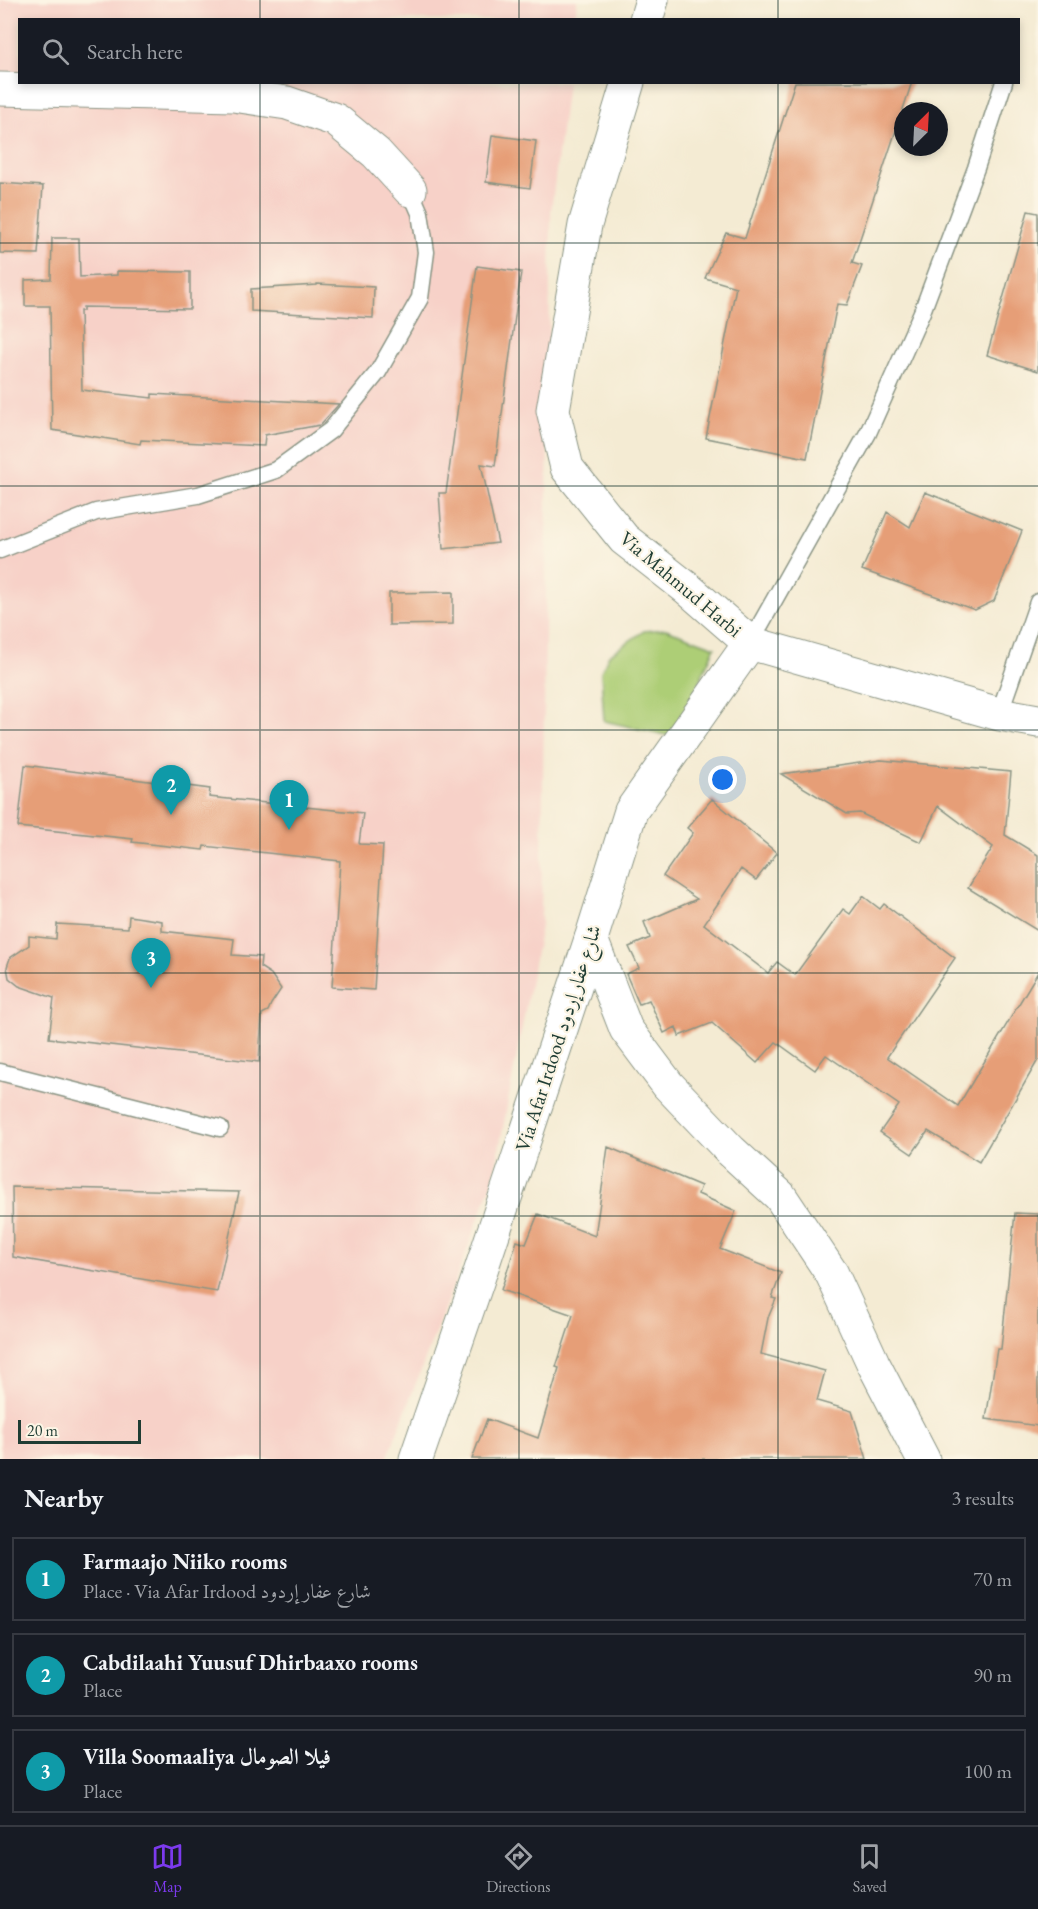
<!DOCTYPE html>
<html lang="en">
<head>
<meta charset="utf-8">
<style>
  :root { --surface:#171b24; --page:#20242c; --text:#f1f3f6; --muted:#9ea1a6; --line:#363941; --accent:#7c3aed }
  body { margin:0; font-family:"EB Garamond",Amiri,serif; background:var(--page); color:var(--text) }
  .compass { position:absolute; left:894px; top:102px; width:54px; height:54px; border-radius:50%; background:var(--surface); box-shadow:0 3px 9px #0003; rotate:24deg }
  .scale { position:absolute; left:18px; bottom:15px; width:123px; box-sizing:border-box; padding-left:6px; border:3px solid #1f3d34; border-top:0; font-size:16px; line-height:21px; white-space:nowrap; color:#1f3d34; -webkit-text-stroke:4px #fcf5e5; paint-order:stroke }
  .you { position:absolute; left:723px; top:780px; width:21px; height:21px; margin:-15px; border:4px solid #fff; border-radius:50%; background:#1a73e8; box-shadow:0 0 0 9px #1a73e833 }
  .badge { display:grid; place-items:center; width:39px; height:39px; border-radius:50%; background:var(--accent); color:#fff; font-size:20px; font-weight:700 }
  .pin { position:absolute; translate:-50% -50px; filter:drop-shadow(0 2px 3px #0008) }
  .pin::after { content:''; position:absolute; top:32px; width:21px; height:18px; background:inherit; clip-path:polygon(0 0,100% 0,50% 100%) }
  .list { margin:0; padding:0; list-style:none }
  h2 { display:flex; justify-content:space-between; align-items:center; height:78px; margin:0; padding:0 24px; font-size:26px }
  h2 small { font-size:20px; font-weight:400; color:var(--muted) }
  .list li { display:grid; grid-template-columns:39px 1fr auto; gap:18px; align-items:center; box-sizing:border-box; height:84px; margin:0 12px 12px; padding:0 12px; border:2px solid var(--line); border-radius:0px }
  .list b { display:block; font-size:22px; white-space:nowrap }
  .list p { margin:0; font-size:20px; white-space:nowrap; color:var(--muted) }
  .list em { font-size:20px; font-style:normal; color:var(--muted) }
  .icon { flex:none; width:33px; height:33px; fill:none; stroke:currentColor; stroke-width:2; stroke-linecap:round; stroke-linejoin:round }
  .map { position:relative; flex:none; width:1038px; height:1459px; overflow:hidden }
  .search { position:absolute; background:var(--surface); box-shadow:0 3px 9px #0003; left:18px; right:18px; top:18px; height:66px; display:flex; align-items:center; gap:15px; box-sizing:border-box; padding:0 21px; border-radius:0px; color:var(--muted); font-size:22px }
  .sheet { height:366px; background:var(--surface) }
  nav { display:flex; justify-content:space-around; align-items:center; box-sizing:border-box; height:84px; border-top:2px solid var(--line); background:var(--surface); font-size:16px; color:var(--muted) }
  nav a { display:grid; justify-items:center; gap:3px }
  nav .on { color:var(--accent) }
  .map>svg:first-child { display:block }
  .built { fill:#f7d1c8 }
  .green { fill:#adce76; stroke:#668655; stroke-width:1.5 }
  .building { fill:#e69e77 }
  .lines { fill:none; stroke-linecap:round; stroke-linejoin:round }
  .lane-casing { stroke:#8a9484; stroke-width:19 }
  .street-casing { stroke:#8a9484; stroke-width:35 }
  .secondary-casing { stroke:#8a9484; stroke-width:35 }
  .lane { stroke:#fff; stroke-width:16 }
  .street { stroke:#fff; stroke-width:33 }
  .secondary { stroke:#fff; stroke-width:33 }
  .grid { fill:none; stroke:#1f3d34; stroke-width:1.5; stroke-opacity:0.55 }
  .labels { text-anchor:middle; stroke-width:4.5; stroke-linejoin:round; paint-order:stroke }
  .street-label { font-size:20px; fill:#1f3d34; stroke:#fcf5e5 }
</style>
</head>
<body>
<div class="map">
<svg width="1038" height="1459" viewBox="0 0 1038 1459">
  <rect width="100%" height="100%" fill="#fcf5e5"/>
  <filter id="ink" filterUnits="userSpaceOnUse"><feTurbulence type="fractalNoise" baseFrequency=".0167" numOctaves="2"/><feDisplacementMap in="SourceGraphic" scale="12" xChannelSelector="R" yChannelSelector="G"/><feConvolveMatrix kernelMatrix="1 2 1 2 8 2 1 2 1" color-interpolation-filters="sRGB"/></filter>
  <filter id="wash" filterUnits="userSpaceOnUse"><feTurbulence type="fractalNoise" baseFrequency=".008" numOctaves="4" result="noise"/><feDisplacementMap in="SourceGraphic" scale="24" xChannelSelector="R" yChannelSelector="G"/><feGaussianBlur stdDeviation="1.35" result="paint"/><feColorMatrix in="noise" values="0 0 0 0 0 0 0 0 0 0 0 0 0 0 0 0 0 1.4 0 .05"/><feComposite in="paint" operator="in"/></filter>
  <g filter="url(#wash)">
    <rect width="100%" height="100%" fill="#f4ebd3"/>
    <path class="built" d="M 0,0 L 577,0 L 575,20 L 20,20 L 20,82 L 567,83 L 551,211 L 541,926 L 493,1181 L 387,1459 L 0,1459 Z"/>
    <path class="green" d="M 666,629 L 715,647 L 674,737 L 604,721 L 601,672 L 609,655 L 644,631 Z"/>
    <g id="blocks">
      <path class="building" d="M 795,82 L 912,82 L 852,263 L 862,266 L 847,305 L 837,304 L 807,458 L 706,438 L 736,287 L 705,278 L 726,233 L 745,238 Z
        M 492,135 L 536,141 L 530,188 L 486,182 Z
        M 0,183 L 43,186 L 38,254 L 0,253 Z
        M 1028,211 L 1038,213 L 1038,371 L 987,355 Z
        M 52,238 L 79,238 L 80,277 L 117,275 L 117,271 L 190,272 L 190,309 L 83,307 L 83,311 L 80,311 L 82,390 L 152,398 L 152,394 L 339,404 L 320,425 L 265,435 L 264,446 L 141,440 L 140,444 L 52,430 L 50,306 L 25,306 L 25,280 L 51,279 Z
        M 477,266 L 521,272 L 495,466 L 481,464 L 498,543 L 443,549 L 439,493 L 446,493 Z
        M 317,284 L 374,287 L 373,318 L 251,311 L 251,289 L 317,285 Z
        M 925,492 L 1022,531 L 994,601 L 975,610 L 862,570 L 887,512 L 910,527 Z
        M 453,592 L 453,624 L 389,625 L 389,593 Z
        M 881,760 L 1011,772 L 1005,835 L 1038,855 L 1038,931 L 968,888 L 993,847 L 938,806 L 921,842 L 860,813 L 847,814 L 781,774 Z
        M 25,765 L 210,789 L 209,797 L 363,813 L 359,844 L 383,845 L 374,990 L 332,987 L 340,861 L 204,846 L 203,850 L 132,842 L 133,839 L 18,827 Z
        M 712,799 L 777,853 L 756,880 L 741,869 L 704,924 L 768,973 L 777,962 L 795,975 L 843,909 L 850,914 L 863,896 L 880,909 L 884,904 L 955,958 L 887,1057 L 958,1106 L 1038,972 L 1038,1060 L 979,1162 L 928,1131 L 912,1154 L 880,1132 L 899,1105 L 826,1055 L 815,1070 L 776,1042 L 757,1063 L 712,1023 L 679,1036 L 676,1027 L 664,1033 L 649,1000 L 639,1004 L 626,974 L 639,968 L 629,947 L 650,938 L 644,922 L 697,899 L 663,876 L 693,833 L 687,828 Z
        M 129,916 L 162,921 L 162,931 L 234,939 L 232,955 L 261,957 L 260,967 L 271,974 L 281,989 L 271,1004 L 268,1011 L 262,1014 L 259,1062 L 49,1038 L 54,998 L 19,986 L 9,978 L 7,967 L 10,958 L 29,945 L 29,936 L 56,939 L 57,924 L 128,928 Z
        M 608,1147 L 701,1186 L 698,1194 L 736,1211 L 720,1249 L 781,1273 L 772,1298 L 776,1299 L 768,1318 L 761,1354 L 825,1371 L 817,1401 L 852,1411 L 867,1459 L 472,1459 L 487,1419 L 538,1438 L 559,1368 L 556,1367 L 573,1315 L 501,1290 L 517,1241 L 526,1244 L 538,1214 L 595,1236 Z
        M 12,1187 L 239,1192 L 217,1292 L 13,1257 Z
        M 1015,1213 L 1038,1214 L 1038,1426 L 986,1419 L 997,1349 L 1001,1349 Z"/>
    </g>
  </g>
  <g filter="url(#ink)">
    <use href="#blocks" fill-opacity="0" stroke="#8a9484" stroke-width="1.5"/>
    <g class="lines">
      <g class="lane-casing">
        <path id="lane" d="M 0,550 L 96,512 L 198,495 L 276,470 L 331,430 L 378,372 L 420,298 L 426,252 L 420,213 L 410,190
          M 750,643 L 868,433 L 922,312 L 976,168 L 1004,82
          M 999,714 L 1038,602
          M 0,1072 L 220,1128"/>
      </g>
      <g class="street-casing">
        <path id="street" d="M 0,89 L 233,95 L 287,103 L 336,120 L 376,153 L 410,190
          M 591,939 L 626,1029 L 668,1085 L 731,1151 L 780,1196 L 832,1274 L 873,1363 L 923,1459"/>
      </g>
      <g class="secondary-casing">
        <path id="secondary" d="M 646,20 L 652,0
          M 628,82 L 585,225 L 553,410 L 567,468 L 624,539 L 688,589 L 750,643 L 999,714 L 1038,721
          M 416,1459 L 477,1282 L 591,939 L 631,811 L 750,643"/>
      </g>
      <use href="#lane" class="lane"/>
      <use href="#street" class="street"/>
      <use href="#secondary" class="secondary"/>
    </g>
  </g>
  <path class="grid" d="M 260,0 L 260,20M 519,0 L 519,20M 778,0 L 778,20M 260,82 L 260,1459M 519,82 L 519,1459M 778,82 L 778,1459M 0,243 L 1038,243M 0,486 L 1038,486M 0,730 L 1038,730M 0,973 L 1038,973M 0,1216 L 1038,1216"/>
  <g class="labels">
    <g class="street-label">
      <text transform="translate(681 584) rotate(40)" y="7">Via Mahmud Harbi</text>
      <text transform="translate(558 1038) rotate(-72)" y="7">Via Afar Irdood شارع عفار إردود</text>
    </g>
  </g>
</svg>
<svg class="compass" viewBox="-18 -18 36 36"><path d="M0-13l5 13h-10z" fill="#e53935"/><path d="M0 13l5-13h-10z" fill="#9ea1a6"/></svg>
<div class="scale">20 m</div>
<div class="you"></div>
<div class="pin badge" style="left:289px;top:830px;background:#0f9aa8">1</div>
<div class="pin badge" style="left:171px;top:815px;background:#0f9aa8">2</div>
<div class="pin badge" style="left:151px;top:988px;background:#0f9aa8">3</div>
<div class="search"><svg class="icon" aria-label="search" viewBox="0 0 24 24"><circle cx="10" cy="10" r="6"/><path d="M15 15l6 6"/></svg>Search here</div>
</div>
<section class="sheet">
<h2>Nearby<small>3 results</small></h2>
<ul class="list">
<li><span class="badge" style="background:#0f9aa8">1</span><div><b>Farmaajo Niiko rooms</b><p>Place · Via Afar Irdood شارع عفار إردود</p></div><em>70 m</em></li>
<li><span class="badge" style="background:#0f9aa8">2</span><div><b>Cabdilaahi Yuusuf Dhirbaaxo rooms</b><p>Place</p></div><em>90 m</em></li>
<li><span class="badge" style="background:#0f9aa8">3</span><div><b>Villa Soomaaliya فيلا الصومال</b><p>Place</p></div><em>100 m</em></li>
</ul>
</section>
<nav>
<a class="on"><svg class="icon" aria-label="map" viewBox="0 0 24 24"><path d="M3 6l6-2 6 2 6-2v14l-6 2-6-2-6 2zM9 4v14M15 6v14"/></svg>Map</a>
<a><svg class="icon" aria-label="directions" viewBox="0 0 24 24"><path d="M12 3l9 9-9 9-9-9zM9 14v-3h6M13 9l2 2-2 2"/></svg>Directions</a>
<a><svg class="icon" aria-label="saved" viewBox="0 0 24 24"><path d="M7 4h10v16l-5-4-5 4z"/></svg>Saved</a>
</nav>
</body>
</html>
